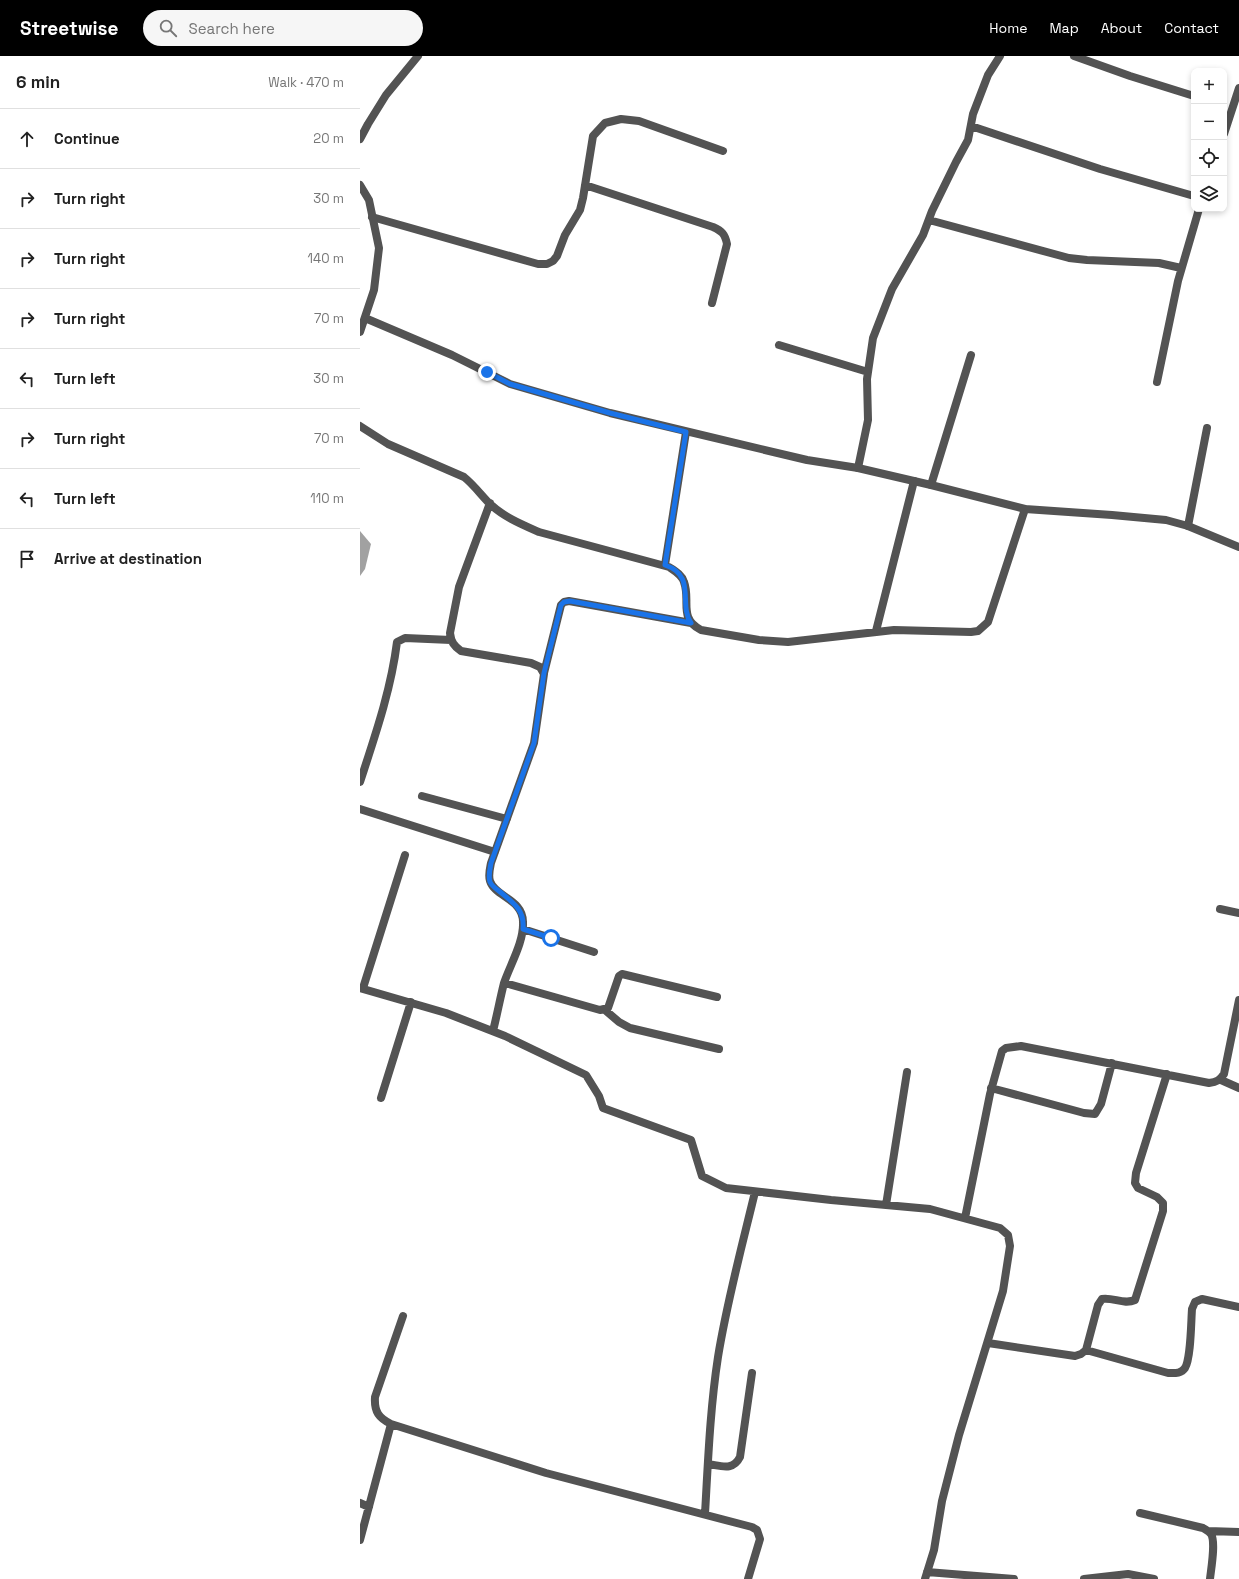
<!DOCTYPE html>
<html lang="en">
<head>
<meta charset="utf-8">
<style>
  :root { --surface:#fff; --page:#f6f6f6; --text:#222; --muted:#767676; --line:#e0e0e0; --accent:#000 }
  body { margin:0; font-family:"Space Grotesk",sans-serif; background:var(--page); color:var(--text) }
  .controls { position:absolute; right:12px; top:12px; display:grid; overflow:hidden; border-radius:8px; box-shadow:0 2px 6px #0003 }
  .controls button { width:36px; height:36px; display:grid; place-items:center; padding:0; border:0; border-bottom:1px solid var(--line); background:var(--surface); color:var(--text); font:20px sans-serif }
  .stop { position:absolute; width:12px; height:12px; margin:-9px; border:3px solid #1a73e8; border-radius:50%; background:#fff }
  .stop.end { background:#1a73e8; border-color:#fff; box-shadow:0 1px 4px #0008 }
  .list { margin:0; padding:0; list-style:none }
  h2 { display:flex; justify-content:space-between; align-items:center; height:52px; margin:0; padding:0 16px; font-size:17px }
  h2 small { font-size:13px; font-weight:400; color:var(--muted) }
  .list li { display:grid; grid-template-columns:26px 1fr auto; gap:12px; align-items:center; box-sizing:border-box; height:60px; padding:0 16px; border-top:1px solid var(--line) }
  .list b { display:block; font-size:15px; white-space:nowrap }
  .list em { font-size:13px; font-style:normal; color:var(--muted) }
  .icon { flex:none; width:22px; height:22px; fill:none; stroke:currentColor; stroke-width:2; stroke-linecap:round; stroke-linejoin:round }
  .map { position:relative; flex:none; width:879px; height:1523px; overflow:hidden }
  header { display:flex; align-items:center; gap:24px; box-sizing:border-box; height:56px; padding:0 20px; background:var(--accent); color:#fff }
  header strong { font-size:19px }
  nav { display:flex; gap:22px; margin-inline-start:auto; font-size:14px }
  .search { width:280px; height:36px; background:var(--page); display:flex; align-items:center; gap:10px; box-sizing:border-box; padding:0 14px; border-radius:22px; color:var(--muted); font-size:15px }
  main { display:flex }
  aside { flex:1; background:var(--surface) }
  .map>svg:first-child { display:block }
  .water { fill:#a1a1a1 }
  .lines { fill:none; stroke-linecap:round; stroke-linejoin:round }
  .minor { stroke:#535353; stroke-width:8 }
  .tertiary { stroke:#535353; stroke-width:8 }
  .route { stroke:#1a73e8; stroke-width:5 }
</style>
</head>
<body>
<header>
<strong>Streetwise</strong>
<div class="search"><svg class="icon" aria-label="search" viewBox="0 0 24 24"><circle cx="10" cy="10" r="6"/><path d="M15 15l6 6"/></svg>Search here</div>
<nav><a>Home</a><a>Map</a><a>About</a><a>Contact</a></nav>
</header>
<main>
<aside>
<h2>6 min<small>Walk · 470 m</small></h2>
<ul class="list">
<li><svg class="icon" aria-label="ahead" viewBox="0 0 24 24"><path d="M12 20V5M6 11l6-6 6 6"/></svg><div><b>Continue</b></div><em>20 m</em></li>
<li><svg class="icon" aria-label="right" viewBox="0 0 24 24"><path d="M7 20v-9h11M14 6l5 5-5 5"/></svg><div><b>Turn right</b></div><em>30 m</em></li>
<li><svg class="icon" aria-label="right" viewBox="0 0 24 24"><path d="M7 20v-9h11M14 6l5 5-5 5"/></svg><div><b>Turn right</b></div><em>140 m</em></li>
<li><svg class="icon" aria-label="right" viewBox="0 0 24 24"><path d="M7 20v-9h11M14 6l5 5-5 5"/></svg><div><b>Turn right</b></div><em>70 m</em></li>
<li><svg class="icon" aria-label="left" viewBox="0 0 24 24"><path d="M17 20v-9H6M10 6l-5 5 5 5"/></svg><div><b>Turn left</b></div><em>30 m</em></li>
<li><svg class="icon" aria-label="right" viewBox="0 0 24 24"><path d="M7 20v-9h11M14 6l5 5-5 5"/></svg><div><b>Turn right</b></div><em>70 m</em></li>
<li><svg class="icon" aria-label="left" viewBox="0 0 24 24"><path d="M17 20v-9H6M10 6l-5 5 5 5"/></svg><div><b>Turn left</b></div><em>110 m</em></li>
<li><svg class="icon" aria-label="arrive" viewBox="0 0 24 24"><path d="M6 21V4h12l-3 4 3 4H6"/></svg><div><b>Arrive at destination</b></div></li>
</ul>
</aside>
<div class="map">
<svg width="879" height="1523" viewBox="0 0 879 1523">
  <rect width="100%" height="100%" fill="#fff"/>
  <path class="water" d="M 0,475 L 11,488 L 5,513 L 0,520 Z"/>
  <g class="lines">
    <path class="minor" d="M 714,0 L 770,20 L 834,40
      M 611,70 L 740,113 L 834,140
      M 864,78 L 879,32
      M 0,83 L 8,68 L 26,39 L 58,0
      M 225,129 L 353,171 C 362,175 365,178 367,188 L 352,247
      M 12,161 L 178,208 L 187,208 L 193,205 L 197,200 L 205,179 L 220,154 L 223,142 L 233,80 L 245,67 L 261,63 L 279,65 L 363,95
      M 569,164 L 709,202 L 727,204 L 799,207 L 821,212
      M 419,289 L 508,316
      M 797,326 L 818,225 L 839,153
      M 0,370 L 28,388 L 104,421 C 114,429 121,439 130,448 C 144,461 161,468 179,476 L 309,511 C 315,515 322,519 324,526 C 331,545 318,562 341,574 L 399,584 L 428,586 L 534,574 L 611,576 L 618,575 L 628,566 L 665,453
      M 498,412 L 508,364 L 507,323 L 513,282 L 532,233 L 563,179 L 572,155 L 596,106 L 608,84 L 613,58 L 628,19 L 640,0
      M 571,429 L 611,299
      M 130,447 L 99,531 L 90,577 C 91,586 94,590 101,595 L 171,607 L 180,611 L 184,618 L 174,687 L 131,807 C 130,812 128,819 130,825 C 135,841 163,843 163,866 C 164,886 150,909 144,927 C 140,943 137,959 133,975
      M 828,470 L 847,372
      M 305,509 L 326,376
      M 516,575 L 554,425
      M 184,617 L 201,549 L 204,546 L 209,545 L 331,567
      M 0,726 C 15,680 31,634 37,586 L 45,582 L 91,584
      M 62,740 L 147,763
      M 0,753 L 135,796
      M 860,853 L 879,857
      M 163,873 L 234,896
      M 145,927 L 240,954 L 248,952 L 259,920 L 262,918 L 357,941
      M 0,932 L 86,957 L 145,980 L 226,1019 L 239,1040 L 243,1052 L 331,1084 L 342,1120 L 366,1132 L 471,1144 L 570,1153 L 640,1172 L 648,1179 L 650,1190 L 643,1235 L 599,1379 L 582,1445 L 574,1494 L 565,1523
      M 3,932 L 45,799
      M 245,954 L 259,966 L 270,972 L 359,993
      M 861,1024 L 879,1032
      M 631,1032 L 724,1057 L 735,1058 L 741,1048 L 752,1007
      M 21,1042 L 51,946
      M 526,1149 L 547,1016
      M 605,1162 L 630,1038 L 642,995 L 646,992 L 661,990 L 849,1027 C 857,1026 860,1024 864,1018 L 879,944
      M 43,1260 L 15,1341 C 14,1356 19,1362 31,1368 L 186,1417 L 392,1471 L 397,1474 L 400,1483 L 388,1523
      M 628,1287 L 715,1300 L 721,1298 L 726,1294 L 738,1249 L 742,1243 C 753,1241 764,1249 775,1244 L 803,1155 L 803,1147 L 797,1141 L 778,1132 L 775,1127 L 776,1117 L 807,1018
      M 726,1294 L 808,1317 C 814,1317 821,1318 825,1312 C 831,1302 831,1266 832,1253 L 835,1246 L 842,1243 L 879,1251
      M 348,1408 C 362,1410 373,1415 380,1401 L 392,1317
      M 0,1447 L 9,1451
      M 780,1457 L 843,1472 C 846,1474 849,1475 851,1478 C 856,1486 851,1513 850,1523
      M 345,1458 C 348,1406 350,1353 358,1301 C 367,1245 382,1190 395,1136
      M 848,1475 L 879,1476
      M 0,1484 L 31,1368
      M 567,1516 L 654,1523
      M 724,1523 L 768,1518 L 794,1523"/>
    <path class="tertiary" d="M 0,129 L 9,144 L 19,192 L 14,234 L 0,276
      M 5,262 L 92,299 L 150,328 L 250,357 L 447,404 L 498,412 L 571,429 L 665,453 L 752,459 L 806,464 L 828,470 L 879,491"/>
  </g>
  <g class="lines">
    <path class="route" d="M 127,316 L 150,328 L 250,357 L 326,376 L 305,509 C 337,520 318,548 331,567 L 210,545 L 204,546 L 201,549 L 184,617 L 174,687 L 131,807 C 130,813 128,820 130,826 C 132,830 135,832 139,835 C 152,846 165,853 163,873 L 191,882"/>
  </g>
</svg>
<div class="controls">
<button>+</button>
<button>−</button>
<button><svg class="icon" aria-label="locate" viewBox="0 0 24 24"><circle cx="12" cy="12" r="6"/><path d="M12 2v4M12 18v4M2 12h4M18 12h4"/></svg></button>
<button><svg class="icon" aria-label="layers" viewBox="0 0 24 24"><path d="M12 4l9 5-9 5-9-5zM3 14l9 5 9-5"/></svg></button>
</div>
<div class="stop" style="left:191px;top:882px"></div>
<div class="stop end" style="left:127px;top:316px"></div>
</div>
</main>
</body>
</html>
